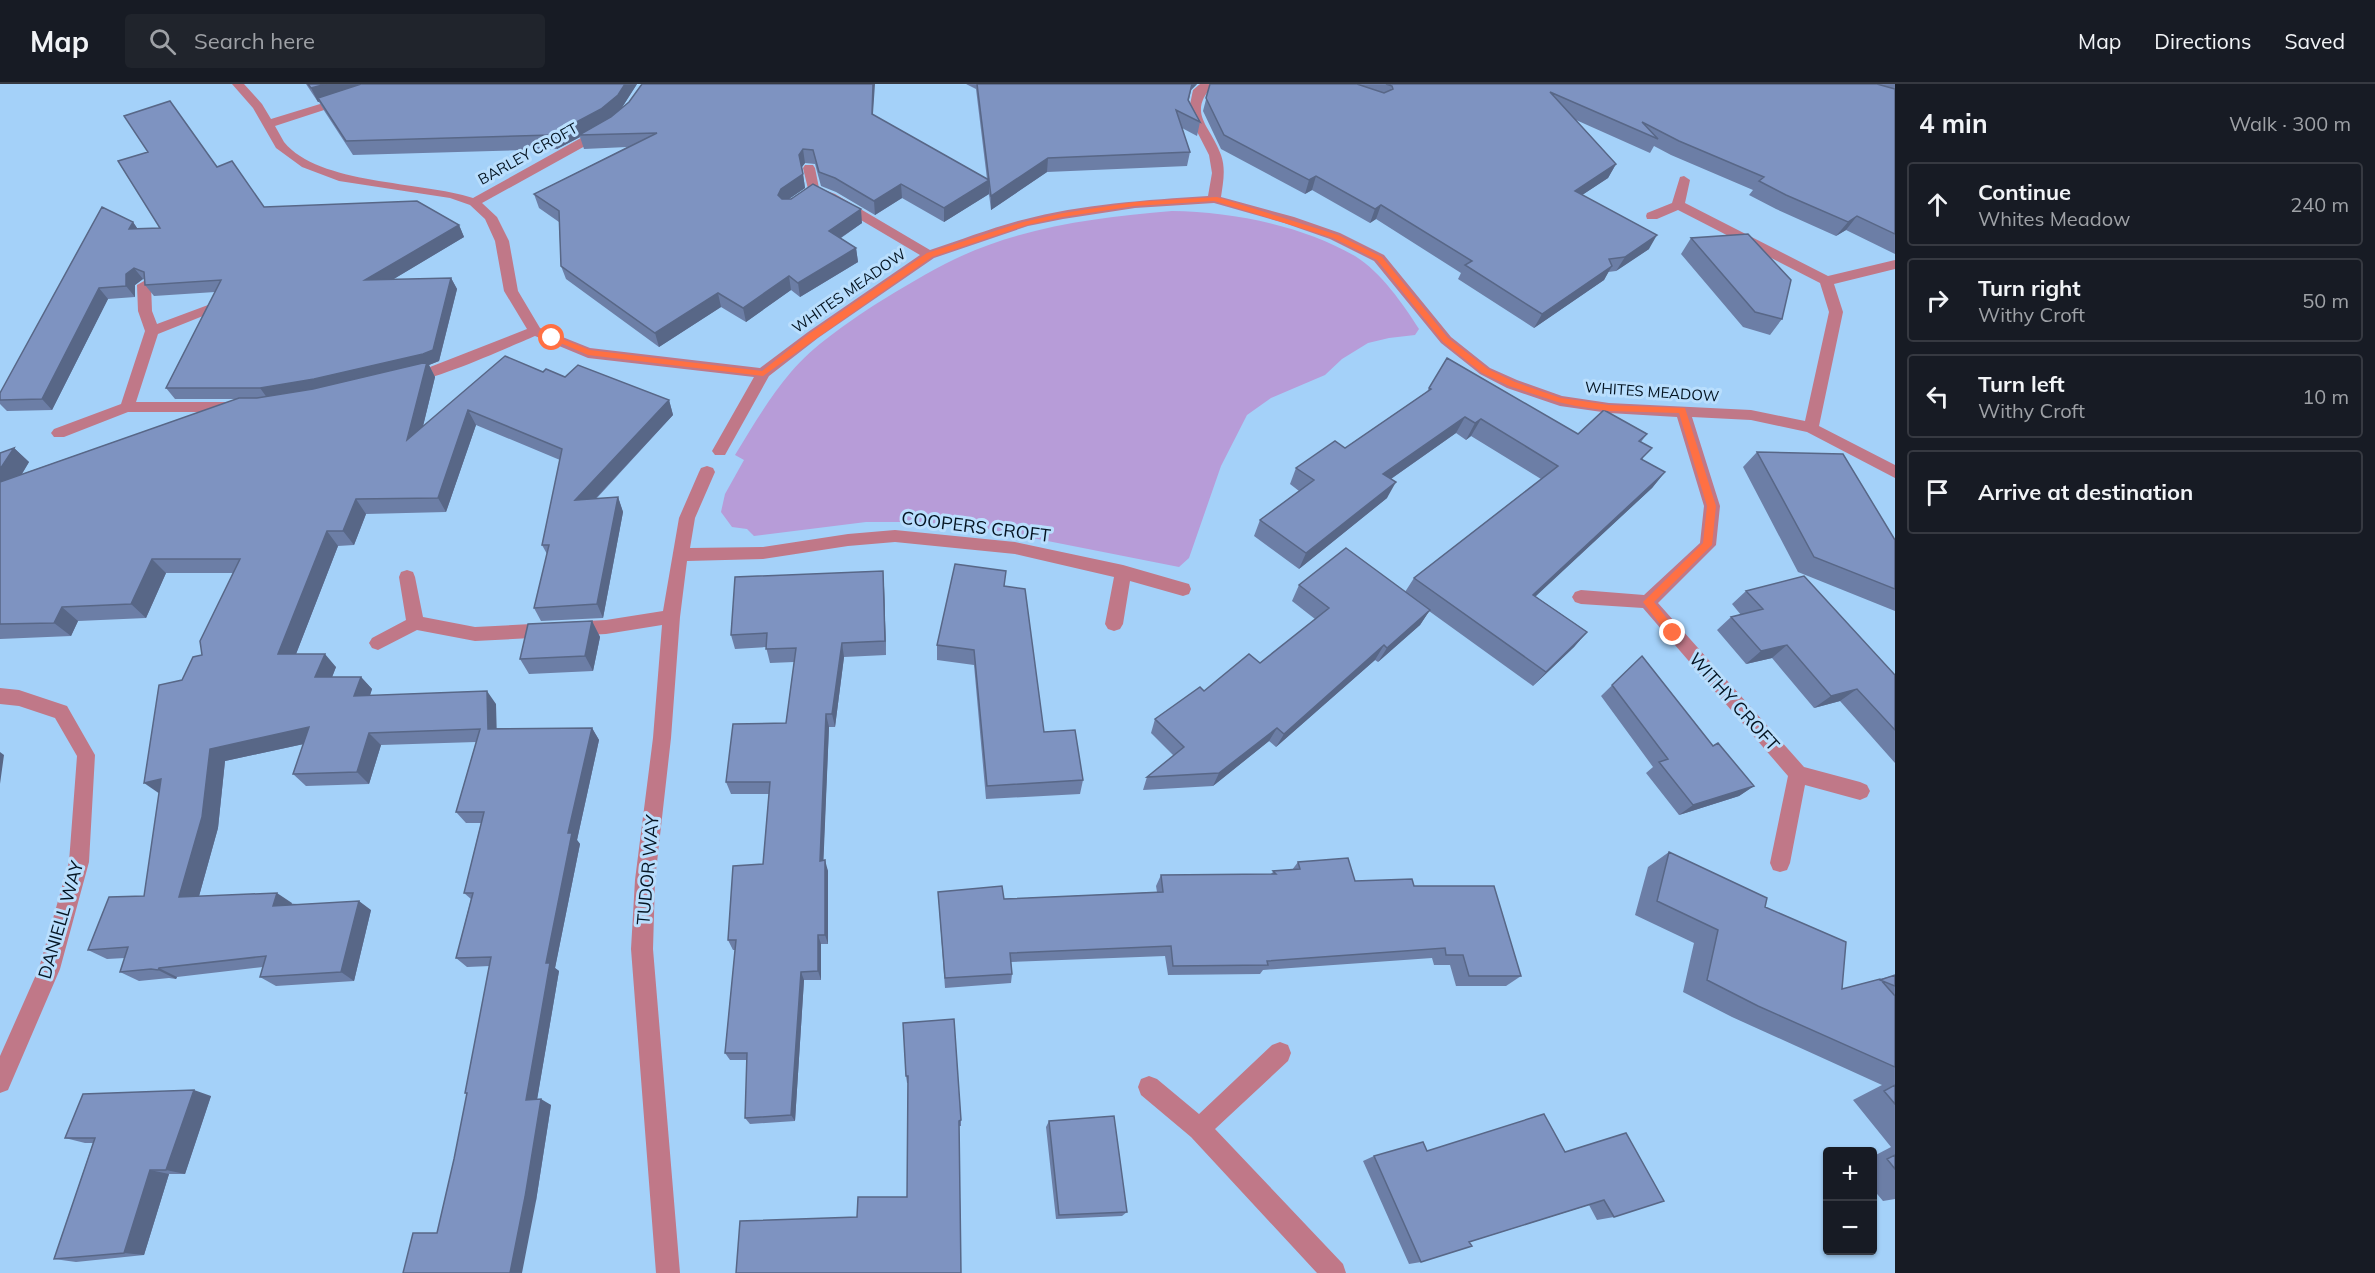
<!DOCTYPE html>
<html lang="en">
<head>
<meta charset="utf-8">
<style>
  :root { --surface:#171b24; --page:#20242c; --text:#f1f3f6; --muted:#9ea1a6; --line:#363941 }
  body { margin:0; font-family:Mulish,sans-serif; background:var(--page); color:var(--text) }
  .controls { position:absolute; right:18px; bottom:18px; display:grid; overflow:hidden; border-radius:6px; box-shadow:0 2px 4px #0004 }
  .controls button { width:54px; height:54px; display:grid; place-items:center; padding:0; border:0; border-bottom:2px solid var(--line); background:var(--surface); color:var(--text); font:30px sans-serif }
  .stop { position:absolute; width:18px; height:18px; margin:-14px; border:4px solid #ff7043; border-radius:50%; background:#fff }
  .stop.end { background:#ff7043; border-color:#fff; box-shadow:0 2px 6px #0008 }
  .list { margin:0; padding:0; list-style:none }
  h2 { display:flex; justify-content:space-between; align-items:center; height:78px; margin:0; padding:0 24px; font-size:26px }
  h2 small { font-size:20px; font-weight:400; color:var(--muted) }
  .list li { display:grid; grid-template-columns:39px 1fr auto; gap:18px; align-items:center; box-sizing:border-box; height:84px; margin:0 12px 12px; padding:0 12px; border:2px solid var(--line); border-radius:6px }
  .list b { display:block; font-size:22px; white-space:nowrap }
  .list p { margin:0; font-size:20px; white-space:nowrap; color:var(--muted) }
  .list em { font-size:20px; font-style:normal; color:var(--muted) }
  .icon { flex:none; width:33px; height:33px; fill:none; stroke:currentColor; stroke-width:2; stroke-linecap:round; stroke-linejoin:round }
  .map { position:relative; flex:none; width:1895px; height:1189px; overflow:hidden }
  header { display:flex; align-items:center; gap:36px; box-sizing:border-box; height:84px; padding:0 30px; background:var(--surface); border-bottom:2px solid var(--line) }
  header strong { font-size:28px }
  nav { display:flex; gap:33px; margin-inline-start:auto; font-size:21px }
  .search { width:420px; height:54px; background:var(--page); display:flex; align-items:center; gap:15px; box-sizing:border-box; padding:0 21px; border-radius:6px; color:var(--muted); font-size:22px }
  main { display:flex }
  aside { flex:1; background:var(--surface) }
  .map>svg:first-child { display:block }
  .green { fill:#b79cd8 }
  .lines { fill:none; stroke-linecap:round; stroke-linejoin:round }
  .minor { fill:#c07888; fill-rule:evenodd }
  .wall { fill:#6c7ea6 }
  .shaded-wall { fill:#586787 }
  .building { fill:#7e93c1; stroke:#586787; stroke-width:1.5 }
  .route { fill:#ff7043 }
  .labels { text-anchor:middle; stroke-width:6; stroke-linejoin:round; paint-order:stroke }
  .far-street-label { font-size:15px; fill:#041422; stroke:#b9defd }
  .street-label { font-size:18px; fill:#041422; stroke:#b9defd }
</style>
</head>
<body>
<header>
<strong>Map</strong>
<div class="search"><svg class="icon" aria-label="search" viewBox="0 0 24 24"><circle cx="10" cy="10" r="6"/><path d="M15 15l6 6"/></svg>Search here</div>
<nav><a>Map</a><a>Directions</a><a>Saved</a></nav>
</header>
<main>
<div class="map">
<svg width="1895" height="1189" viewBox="0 0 1895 1189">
  <rect width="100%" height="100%" fill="#a4d1f9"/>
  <path class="green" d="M 1172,127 C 1233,128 1301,141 1355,172 C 1381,188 1403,220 1419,245 L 1415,251 L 1389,254 L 1368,259 L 1342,275 L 1325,291 L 1271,314 L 1247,331 L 1221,382 L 1189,474 L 1179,483 L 977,443 L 920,438 L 866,438 L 754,452 L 747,445 L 732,443 L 721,428 L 725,410 L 744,376 L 735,371 C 752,343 769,314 791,288 C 813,262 847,239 876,220 C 902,204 928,188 955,175 C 1022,143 1098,133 1172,127 Z"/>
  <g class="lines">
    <path class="minor" d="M 232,0 L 244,0 L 262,20 L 271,35 L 356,9 L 371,0 L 385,0 L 364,13 L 275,42 C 278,47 281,53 284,58 C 319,101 421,97 473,114 L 597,45 L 605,45 L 605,51 L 482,119 L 497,133 L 509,157 L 518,207 L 540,244 L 590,264 L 760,284 L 808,248 L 920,171 L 827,116 L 809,109 L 803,84 L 805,81 L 813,81 L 815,84 L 819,104 L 835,110 L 930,166 C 961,156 991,144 1022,136 C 1082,120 1146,116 1208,112 L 1212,89 L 1209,71 L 1188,30 L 1193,6 L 1200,0 L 1214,0 C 1186,30 1210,40 1221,71 C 1226,85 1223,99 1221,113 L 1294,133 L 1340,149 L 1384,171 L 1451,253 L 1490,284 L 1517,296 L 1562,312 L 1609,319 L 1751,326 L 1805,337 L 1829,228 L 1820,199 L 1678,126 L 1657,135 L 1647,135 L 1646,132 L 1647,129 L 1672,119 L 1680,93 L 1684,92 L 1690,96 L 1685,119 L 1828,192 L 1895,176 L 1895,185 L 1834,200 L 1843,228 L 1819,342 L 1895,381 L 1895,394 L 1807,348 L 1751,336 L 1692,333 L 1720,422 L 1716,461 L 1658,519 L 1804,683 L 1860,698 L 1867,701 L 1870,707 L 1867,713 L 1860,716 L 1805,701 L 1790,779 L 1787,786 L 1780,788 L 1773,786 L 1770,779 L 1788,692 L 1643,524 L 1581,520 L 1575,518 L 1572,513 L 1575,508 L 1581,506 L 1644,511 L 1700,459 L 1704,422 L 1677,333 L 1609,329 L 1560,322 L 1507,304 L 1480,290 L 1441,259 L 1374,177 L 1330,155 L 1284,139 L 1214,119 L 1135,124 L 1063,135 L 1028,142 L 934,174 L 818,254 L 769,292 L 725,371 L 715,371 L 712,367 L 754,293 L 588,274 L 535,252 C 511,262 425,302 405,297 L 403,293 L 405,289 L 430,283 L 527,245 L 504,207 L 495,157 L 485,135 L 470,121 L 450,114 L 339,97 L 302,83 L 276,64 L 253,24 Z
      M 144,197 L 151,201 L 152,227 L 157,240 L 208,221 L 215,225 L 213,228 L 158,250 L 136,318 L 235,318 L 242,323 L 235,328 L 128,328 L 64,353 L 54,353 L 51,349 L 54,345 L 121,320 L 145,247 L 138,227 L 137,201 Z
      M 707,382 L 713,384 L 715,388 L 695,434 L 690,464 L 763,463 L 848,450 L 895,446 L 1015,458 L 1123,481 L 1189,500 L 1191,505 L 1189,510 L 1183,512 L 1130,497 L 1123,540 L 1120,545 L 1114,547 L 1108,545 L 1105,540 L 1114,493 L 1015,470 L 895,458 L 848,462 L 763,475 L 687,477 L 680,533 L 671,654 L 655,796 L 653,865 L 680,1189 L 656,1189 L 631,865 L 635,796 L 653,654 L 662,541 L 606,550 L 475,557 L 417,546 L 378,566 L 372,564 L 369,559 L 372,554 L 406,536 L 399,493 L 401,488 L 407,486 L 413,488 L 415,493 L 423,533 L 475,543 L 606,536 L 663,527 L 679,434 L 699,388 L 701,384 Z
      M 0,604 L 19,606 L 67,622 L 95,671 L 89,778 L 60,885 L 8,1006 L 0,1009 L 0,972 L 39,884 L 69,778 L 77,672 L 55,634 L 19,622 L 0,620 Z
      M 1280,958 L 1288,961 L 1291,969 L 1288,977 L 1215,1045 L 1343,1180 L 1346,1189 L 1317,1189 L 1191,1053 L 1141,1011 L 1138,1003 L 1141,995 L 1149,992 L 1157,995 L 1199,1030 L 1272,961 Z"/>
  </g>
  <path class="wall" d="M 306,0 L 637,0 L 621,25 L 873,31 L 987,95 L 976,5 L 966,0 L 1197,0 L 1191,6 L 1189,16 L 1200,38 L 1197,52 L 1182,44 L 1190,68 L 1187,82 L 1047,88 L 991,126 L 989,110 L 944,138 L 902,114 L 875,131 L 836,108 L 821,102 L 815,80 L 805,79 L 802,83 L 805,104 L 789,115 L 862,139 L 841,154 L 856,164 L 858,178 L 800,213 L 791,206 L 746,238 L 721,223 L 659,263 L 566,195 L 561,182 L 559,138 L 539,124 L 534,110 L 627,63 L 584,65 L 580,53 L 557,65 L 353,71 L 325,28 L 319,18 L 318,18 Z
    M 1210,0 L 1895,0 L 1895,170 L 1846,146 L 1836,152 L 1776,125 L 1749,111 L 1753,106 L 1671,71 L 1654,62 L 1650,69 L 1576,36 L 1616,80 L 1608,94 L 1582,111 L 1649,165 L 1616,187 L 1608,188 L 1604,196 L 1534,244 L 1458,195 L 1461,189 L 1376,135 L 1370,139 L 1312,106 L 1305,110 L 1221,65 L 1203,27 Z
    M 217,83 L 264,123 L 459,141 L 464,153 L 392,196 L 451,194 L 457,205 L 439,277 L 429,281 L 435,293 L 423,342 L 543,288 L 669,316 L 673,331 L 596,415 L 618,413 L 623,428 L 603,534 L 541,537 L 534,524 L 547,470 L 542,461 L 560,376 L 476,341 L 446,428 L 366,430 L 354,461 L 338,462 L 296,570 L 336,583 L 332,593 L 361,593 L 372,605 L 370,611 L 496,620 L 496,644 L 592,644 L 599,656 L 577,756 L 580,760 L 555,884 L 559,887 L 537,1015 L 551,1021 L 536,1117 L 437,1149 L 454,1075 L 467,1010 L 465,1009 L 490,882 L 467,883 L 456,874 L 471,815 L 464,809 L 481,739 L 466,739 L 456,728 L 476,658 L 381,661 L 369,700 L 306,702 L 293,690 L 304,660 L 225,677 L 218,744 L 199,812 L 371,826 L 354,897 L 276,902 L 260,893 L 263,883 L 177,893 L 176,895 L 169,894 L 139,897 L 120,888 L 125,874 L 107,875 L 88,866 L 144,812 L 182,596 L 202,571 L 233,489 L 166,489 L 146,534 L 78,537 L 71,552 L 0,555 L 0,369 L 14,364 L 29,378 L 22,390 L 237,315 L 175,315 L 166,304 L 215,208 L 154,212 L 145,201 L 145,196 L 143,195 L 135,201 L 135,213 L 108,215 L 52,326 L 7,327 L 0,320 L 0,309 L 133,138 L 137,144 L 160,144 Z
    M 1691,154 L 1782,235 L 1770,251 L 1743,243 L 1681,170 Z
    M 1429,304 L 1578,350 L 1647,350 L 1641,358 L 1643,376 L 1665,388 L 1652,404 L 1535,512 L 1587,548 L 1574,563 L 1533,602 L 1429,527 L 1420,541 L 1378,578 L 1375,576 L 1276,663 L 1269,657 L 1213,702 L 1143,706 L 1147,693 L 1174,672 L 1151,649 L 1155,635 L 1204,607 L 1260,579 L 1315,535 L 1292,517 L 1299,501 L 1405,508 L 1414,494 L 1541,395 L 1471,352 L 1466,356 L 1456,349 L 1391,395 L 1387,414 L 1299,485 L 1254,452 L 1260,436 L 1299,407 L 1290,400 L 1296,384 L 1345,364 L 1427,308 Z
    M 1757,368 L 1895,456 L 1895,527 L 1798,488 L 1743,383 Z
    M 884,502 L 886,571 L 844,573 L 835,643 L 829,643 L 823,777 L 828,787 L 828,860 L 821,860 L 821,896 L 804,896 L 795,1037 L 750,1040 L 745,1034 L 747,976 L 730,976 L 725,969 L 735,866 L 733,866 L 728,856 L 763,780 L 769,710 L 731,710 L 726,698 L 786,639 L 794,578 L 770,579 L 766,563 L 735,565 L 731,551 Z
    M 1005,502 L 1044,648 L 1083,696 L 1080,710 L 986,715 L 974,581 L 937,576 L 937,561 Z
    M 1746,507 L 1895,591 L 1895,679 L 1840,617 L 1814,624 L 1772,574 L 1746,580 L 1717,546 L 1731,533 L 1741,531 L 1732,520 Z
    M 592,537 L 600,553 L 593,587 L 529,590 L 520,575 Z
    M 1642,572 L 1713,662 L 1754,702 L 1739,712 L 1679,731 L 1646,689 L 1653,683 L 1601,612 Z
    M 1669,768 L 1765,823 L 1842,905 L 1895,891 L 1895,1115 L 1883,1117 L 1872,1104 L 1872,1073 L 1891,1063 L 1853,1016 L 1882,1001 L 1732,933 L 1683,908 L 1694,859 L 1635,831 L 1648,783 Z
    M 1298,778 L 1355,797 L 1414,802 L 1521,892 L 1506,902 L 1456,902 L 1450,881 L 1434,881 L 1432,874 L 1263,886 L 1260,890 L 1168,891 L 1165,872 L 1011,878 L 1012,890 L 1011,899 L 945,904 L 938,808 L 1004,815 L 1157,808 L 1156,802 L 1161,791 L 1272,790 L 1273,787 L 1292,786 Z
    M 903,939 L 961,1036 L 961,1042 L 959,1042 L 961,1189 L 857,1133 L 907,1113 L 908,999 L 907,999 L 906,992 Z
    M 211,1012 L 185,1090 L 169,1090 L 144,1171 L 76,1178 L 54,1175 L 93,1059 L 85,1059 L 65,1054 Z
    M 1049,1037 L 1127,1128 L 1122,1132 L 1056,1135 L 1046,1043 Z
    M 1626,1049 L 1614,1133 L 1597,1136 L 1589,1121 L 1469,1158 L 1421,1178 L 1409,1180 L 1363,1077 L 1374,1072 L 1427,1067 L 1565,1068 Z"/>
  <path class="shaded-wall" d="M 326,0 L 367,0 L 318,14 L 319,18 L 318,18 L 311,4 Z
    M 625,0 L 637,0 L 621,25 L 605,39 L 579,51 L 580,53 L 557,65 L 552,51 Z
    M 873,0 L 875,0 L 872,44 L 872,30 Z
    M 1192,0 L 1197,0 L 1191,6 Z
    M 803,65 L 805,79 L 801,84 L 799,71 Z
    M 1048,74 L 1047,88 L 991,126 L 991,112 Z
    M 1616,80 L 1608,94 L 1567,121 L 1575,107 Z
    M 803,90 L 805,104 L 783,119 L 778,111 L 781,105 Z
    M 1316,92 L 1312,106 L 1305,110 L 1309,96 Z
    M 989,96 L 989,110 L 944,138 L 944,124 Z
    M 901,100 L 902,114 L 875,131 L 874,117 Z
    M 1381,121 L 1376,135 L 1370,139 L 1375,125 Z
    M 861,125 L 862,139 L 830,161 L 829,147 Z
    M 1857,132 L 1846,146 L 1836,152 L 1848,138 Z
    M 133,138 L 141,150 L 129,145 Z
    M 459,141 L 464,153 L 372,208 L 365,196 Z
    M 1657,151 L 1649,165 L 1616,187 L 1625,173 Z
    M 856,164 L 858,178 L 800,213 L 798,199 Z
    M 1612,182 L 1604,196 L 1534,244 L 1542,230 Z
    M 134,184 L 143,195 L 135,201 L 135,213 L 126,202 L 126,190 Z
    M 789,192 L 791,206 L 746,238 L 743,224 Z
    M 451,194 L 457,205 L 439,277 L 429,281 L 435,293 L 416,371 L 268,315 L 260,304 Z
    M 99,204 L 108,215 L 52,326 L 42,315 Z
    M 718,209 L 721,223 L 659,263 L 655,249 Z
    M 669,316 L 673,331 L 581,430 L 575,416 Z
    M 468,326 L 476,341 L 446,428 L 438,414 Z
    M 1465,333 L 1456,349 L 1375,406 L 1383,390 Z
    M 1481,335 L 1471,352 L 1466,356 L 1475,339 Z
    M 14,364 L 29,378 L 6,416 L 0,411 L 0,385 Z
    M 1665,388 L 1652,404 L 1521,526 L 1533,511 Z
    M 1396,398 L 1387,414 L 1299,485 L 1306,469 Z
    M 618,413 L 623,428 L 603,534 L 597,520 Z
    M 356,415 L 366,430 L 354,461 L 343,447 Z
    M 327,447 L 338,462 L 291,583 L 278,570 Z
    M 152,475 L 166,489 L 146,534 L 131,520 Z
    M 883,487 L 884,502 L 886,571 L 885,557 Z
    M 62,523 L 78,537 L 71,552 L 54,539 Z
    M 1430,526 L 1420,541 L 1378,578 L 1387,564 Z
    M 592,537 L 600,553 L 593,587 L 585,572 Z
    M 1587,548 L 1574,563 L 1533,602 L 1546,588 Z
    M 842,559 L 844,573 L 835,643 L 832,630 Z
    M 1384,561 L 1375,576 L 1276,663 L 1284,650 Z
    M 1787,561 L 1772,574 L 1746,580 L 1761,567 Z
    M 325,570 L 336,583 L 327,606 L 315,593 Z
    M 361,593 L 372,605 L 366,624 L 354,612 Z
    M 1857,605 L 1840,617 L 1814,624 L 1831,612 Z
    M 487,607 L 496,620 L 497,657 L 488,645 Z
    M 826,630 L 829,643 L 823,788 L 820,777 Z
    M 309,643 L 322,656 L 225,677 L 218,744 L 196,823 L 179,813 L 210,665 Z
    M 592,644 L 599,656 L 577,756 L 580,760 L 555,884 L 559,887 L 536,1022 L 526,1016 L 546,879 L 568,749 Z
    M 1277,644 L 1269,657 L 1213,702 L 1219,689 Z
    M 369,649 L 381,661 L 369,700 L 357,688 Z
    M 0,668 L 4,671 L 0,700 Z
    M 161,695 L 160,710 L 144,699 Z
    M 1754,702 L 1739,712 L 1679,731 L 1693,721 Z
    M 825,776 L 828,787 L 828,860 L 825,851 Z
    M 277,809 L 292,819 L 288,831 L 273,822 Z
    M 359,817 L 371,826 L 354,897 L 341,888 Z
    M 818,851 L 821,860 L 821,896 L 818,887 Z
    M 159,884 L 177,893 L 176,895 L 158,886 Z
    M 801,888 L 804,896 L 795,1037 L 791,1031 Z
    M 194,1006 L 211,1012 L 185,1090 L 166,1086 Z
    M 541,1015 L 551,1021 L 536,1117 L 522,1189 L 510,1189 Z
    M 150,1086 L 169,1090 L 144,1171 L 124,1169 Z"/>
  <path class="building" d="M 308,0 L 326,0 L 311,4 Z
    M 361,0 L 625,0 L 618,11 L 601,25 L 552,51 L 346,57 L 318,14 Z
    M 642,0 L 873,0 L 872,30 L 989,96 L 977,0 L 1192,0 L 1188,16 L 1200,38 L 1176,26 L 1190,68 L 1048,74 L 991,112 L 989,96 L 944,124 L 901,100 L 874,117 L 835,94 L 819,88 L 813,66 L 803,65 L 799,71 L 803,90 L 781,105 L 778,111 L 782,115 L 791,115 L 813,100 L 861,125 L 829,147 L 856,164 L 798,199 L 789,192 L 743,224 L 718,209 L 655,249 L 561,182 L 559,127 L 534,110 L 657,49 L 579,51 L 611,33 L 629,18 Z
    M 1210,0 L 1357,0 L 1384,9 L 1393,5 L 1392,2 L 1386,0 L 1877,0 L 1895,5 L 1895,150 L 1857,132 L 1848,138 L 1786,111 L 1759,97 L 1764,93 L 1679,57 L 1642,38 L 1658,55 L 1550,8 L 1616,80 L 1575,107 L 1657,151 L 1625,173 L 1609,175 L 1612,182 L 1542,230 L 1465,181 L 1472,177 L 1381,121 L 1375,125 L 1316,92 L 1309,96 L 1224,51 L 1206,14 Z
    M 170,17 L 217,83 L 232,77 L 264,123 L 417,117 L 459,141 L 365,196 L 451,194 L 433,266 L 423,270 L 314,295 L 260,304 L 166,304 L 221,196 L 145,201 L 144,188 L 134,184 L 126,190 L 126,202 L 99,204 L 42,315 L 0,316 L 0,309 L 102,123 L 133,138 L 129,145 L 160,144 L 118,77 L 148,68 L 124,32 Z
    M 1748,150 L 1791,196 L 1782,235 L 1755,228 L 1691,154 Z
    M 505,272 L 543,288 L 546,285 L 565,293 L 578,281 L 669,316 L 575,416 L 618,413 L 597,520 L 534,524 L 549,461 L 542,461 L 562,365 L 468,326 L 438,414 L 356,415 L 343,447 L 327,447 L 278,570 L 325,570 L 315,593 L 361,593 L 354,612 L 487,607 L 488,645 L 592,644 L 568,749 L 572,749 L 546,879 L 550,879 L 526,1016 L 541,1015 L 525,1113 L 510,1189 L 403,1189 L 413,1149 L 437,1149 L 454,1075 L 467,1009 L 465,1009 L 491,873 L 456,874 L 473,809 L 464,809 L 484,728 L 456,728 L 480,645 L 369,649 L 357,688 L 293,690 L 309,643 L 210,665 L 202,733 L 179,813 L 277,809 L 273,822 L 359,817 L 341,888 L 260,893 L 266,872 L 159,884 L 158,886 L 151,885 L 120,888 L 128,863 L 88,866 L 109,813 L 144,812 L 161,695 L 144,699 L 159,601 L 182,596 L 193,573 L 202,571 L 200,557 L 240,475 L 152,475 L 131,520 L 62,523 L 54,539 L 0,540 L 0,398 L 239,314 L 257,314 L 313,305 L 427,278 L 407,356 Z
    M 1447,274 L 1578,350 L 1604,326 L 1647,350 L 1639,357 L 1652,364 L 1641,375 L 1665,388 L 1533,511 L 1587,548 L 1546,588 L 1414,494 L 1558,382 L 1481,335 L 1475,339 L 1465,333 L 1383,390 L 1396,398 L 1306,469 L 1260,436 L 1314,396 L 1296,384 L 1335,357 L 1345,364 L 1431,305 L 1429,304 Z
    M 14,364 L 0,385 L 0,369 Z
    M 1757,368 L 1843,370 L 1895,456 L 1895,505 L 1814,473 Z
    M 1346,464 L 1430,526 L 1387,564 L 1384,561 L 1284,650 L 1277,644 L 1219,689 L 1147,693 L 1184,663 L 1155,635 L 1200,603 L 1204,607 L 1249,570 L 1260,579 L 1329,524 L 1299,501 Z
    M 955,480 L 1006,487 L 1004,502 L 1025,505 L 1044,648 L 1075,646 L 1083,696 L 987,702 L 974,566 L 937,561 Z
    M 883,487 L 885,557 L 842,559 L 832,630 L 826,630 L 820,777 L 825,776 L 825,851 L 818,851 L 818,887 L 801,888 L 791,1031 L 745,1034 L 747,969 L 725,969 L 736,856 L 728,856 L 733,782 L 763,780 L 770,698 L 726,698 L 733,640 L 786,639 L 796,564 L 766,565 L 767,549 L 731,551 L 735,493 Z
    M 1804,492 L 1895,591 L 1895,646 L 1857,605 L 1831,612 L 1787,561 L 1761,567 L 1731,533 L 1763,525 L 1746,507 Z
    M 592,537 L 585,572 L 520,575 L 528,540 Z
    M 1642,572 L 1713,662 L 1718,659 L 1754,702 L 1693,721 L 1659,678 L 1668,675 L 1612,601 Z
    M 1669,768 L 1767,814 L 1765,823 L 1846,858 L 1842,905 L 1880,895 L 1895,912 L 1895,983 L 1758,922 L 1707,896 L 1718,846 L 1657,817 Z
    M 1348,774 L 1355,797 L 1412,795 L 1414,802 L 1494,802 L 1521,892 L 1469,892 L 1463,871 L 1446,871 L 1445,864 L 1267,877 L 1268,881 L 1173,882 L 1171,862 L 1010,869 L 1012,890 L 945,894 L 938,808 L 1002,802 L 1004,815 L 1163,808 L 1161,791 L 1276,790 L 1273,787 L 1300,785 L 1298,778 Z
    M 1895,891 L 1895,902 L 1880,896 Z
    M 954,935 L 961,1036 L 959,1037 L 961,1189 L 736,1189 L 740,1137 L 857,1133 L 858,1113 L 907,1113 L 908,992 L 906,992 L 903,939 Z
    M 1895,1001 L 1895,1020 L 1884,1007 Z
    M 194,1006 L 166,1086 L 150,1086 L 124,1169 L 54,1175 L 95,1054 L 65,1054 L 83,1010 Z
    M 1544,1030 L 1565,1068 L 1626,1049 L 1664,1117 L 1614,1133 L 1604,1116 L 1469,1158 L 1472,1162 L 1421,1178 L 1374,1072 L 1423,1058 L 1427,1067 Z
    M 1114,1032 L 1127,1128 L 1059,1131 L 1049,1037 Z
    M 1895,1071 L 1895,1085 L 1887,1075 Z"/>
  <path class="route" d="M 1217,113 L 1338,151 L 1382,173 L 1448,254 L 1488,285 L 1515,298 L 1561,314 L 1576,316 L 1609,321 L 1685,324 L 1716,422 L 1712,461 L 1654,518 L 1676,546 L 1676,552 L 1669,552 L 1643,518 L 1703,459 L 1707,422 L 1679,329 L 1609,327 L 1576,322 L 1558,318 L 1509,302 L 1482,289 L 1443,258 L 1377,176 L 1333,154 L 1214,117 L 1135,122 L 1063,133 L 1027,141 L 932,173 L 763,292 L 588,271 L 549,254 L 555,252 L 590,266 L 762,287 L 810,249 L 927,169 L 1023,138 L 1063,129 L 1135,118 Z"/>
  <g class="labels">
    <g class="far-street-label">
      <text transform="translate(528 70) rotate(-29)" y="5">BARLEY CROFT</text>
      <text transform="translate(849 207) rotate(-35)" y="5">WHITES MEADOW</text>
      <text transform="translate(1652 308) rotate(4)" y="5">WHITES MEADOW</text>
    </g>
    <g class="street-label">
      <text transform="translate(976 443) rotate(7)" y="6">COOPERS CROFT</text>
      <text transform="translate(1734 618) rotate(48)" y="6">WITHY CROFT</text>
      <text transform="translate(648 786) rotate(-85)" y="6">TUDOR WAY</text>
      <text transform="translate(61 836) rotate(-74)" y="6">DANIELL WAY</text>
    </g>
  </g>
</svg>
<div class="controls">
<button>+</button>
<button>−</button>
</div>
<div class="stop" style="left:552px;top:254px"></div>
<div class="stop end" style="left:1673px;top:549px"></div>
</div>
<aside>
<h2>4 min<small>Walk · 300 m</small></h2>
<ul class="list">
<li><svg class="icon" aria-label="ahead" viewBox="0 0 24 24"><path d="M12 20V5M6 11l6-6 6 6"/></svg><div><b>Continue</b><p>Whites Meadow</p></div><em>240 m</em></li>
<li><svg class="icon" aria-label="right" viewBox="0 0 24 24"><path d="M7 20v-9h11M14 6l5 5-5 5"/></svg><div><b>Turn right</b><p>Withy Croft</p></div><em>50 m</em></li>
<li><svg class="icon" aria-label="left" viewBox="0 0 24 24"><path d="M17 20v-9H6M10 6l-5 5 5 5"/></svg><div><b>Turn left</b><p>Withy Croft</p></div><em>10 m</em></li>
<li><svg class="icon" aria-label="arrive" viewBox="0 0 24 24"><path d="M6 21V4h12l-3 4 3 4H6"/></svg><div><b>Arrive at destination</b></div></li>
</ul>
</aside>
</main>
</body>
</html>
